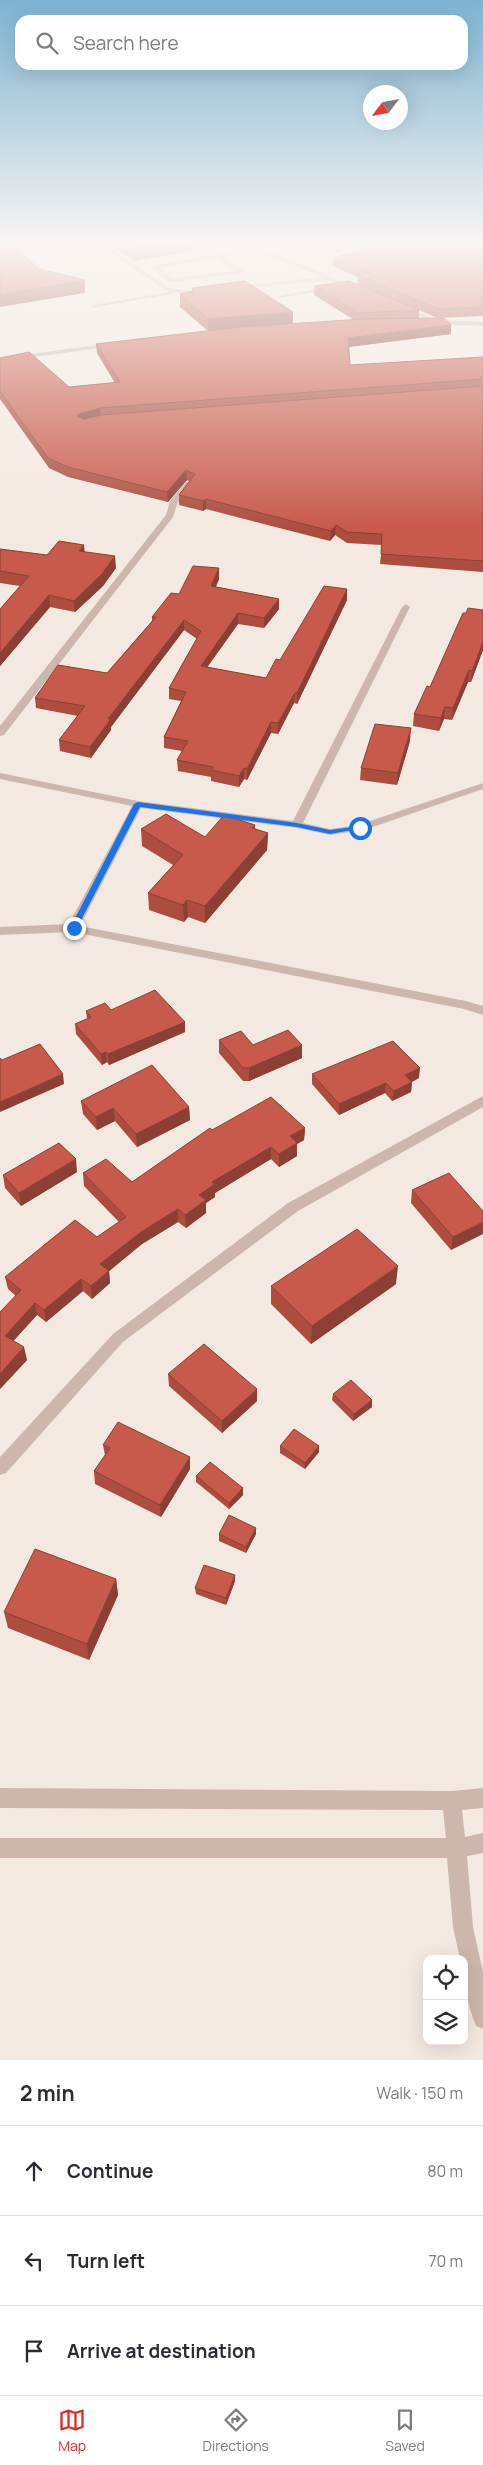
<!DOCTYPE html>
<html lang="en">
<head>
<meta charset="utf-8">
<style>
  :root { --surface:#fff; --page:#f7f7f7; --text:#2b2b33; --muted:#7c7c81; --line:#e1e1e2; --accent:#d93025 }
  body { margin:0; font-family:Manrope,sans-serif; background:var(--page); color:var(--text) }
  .controls { position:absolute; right:15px; bottom:15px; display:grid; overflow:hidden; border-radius:10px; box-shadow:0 5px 20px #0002 }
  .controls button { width:45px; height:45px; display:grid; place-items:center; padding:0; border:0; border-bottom:1px solid var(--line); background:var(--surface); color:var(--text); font:25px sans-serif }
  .compass { position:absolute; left:363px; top:85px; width:45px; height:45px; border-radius:50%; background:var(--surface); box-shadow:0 5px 20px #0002; rotate:238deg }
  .stop { position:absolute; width:15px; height:15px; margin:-11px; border:4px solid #1a73e8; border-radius:50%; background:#fff }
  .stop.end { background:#1a73e8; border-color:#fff; box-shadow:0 1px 5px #0008 }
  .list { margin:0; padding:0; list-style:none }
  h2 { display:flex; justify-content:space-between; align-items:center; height:65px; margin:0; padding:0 20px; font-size:21px }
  h2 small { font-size:16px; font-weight:400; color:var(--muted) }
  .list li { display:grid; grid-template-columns:32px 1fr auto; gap:15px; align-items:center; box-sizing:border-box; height:90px; padding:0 20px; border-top:1px solid var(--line) }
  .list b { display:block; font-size:19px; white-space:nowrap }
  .list em { font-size:16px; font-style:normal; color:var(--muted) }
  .icon { flex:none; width:28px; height:28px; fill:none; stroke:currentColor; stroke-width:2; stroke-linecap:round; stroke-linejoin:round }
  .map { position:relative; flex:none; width:483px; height:2060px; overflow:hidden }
  .search { position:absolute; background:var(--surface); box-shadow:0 5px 20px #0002; left:15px; right:15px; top:15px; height:55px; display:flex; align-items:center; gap:12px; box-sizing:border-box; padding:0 18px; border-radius:15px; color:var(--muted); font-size:19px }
  .sheet { height:335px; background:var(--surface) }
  nav { display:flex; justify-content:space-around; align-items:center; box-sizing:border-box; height:70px; border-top:1px solid var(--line); background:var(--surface); font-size:14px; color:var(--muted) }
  nav a { display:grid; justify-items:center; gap:2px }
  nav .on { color:var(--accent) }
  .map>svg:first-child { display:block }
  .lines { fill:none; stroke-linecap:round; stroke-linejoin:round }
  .minor { fill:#cdb7ac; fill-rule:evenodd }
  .wall { fill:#ac4d40 }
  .shaded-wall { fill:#8c3f34 }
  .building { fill:#c85a4b; stroke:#8c3f34 }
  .route { fill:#1a73e8 }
</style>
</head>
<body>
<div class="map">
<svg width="483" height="2060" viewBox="0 0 483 2060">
  <rect width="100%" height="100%" fill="#f4e9e1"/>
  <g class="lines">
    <path class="minor" d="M 50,241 L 62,241 L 0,255 L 0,251 Z
      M 92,241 L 99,241 L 169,288 L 204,292 L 188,295 L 177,293 L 91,308 L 93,305 L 169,292 Z
      M 185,241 L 193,241 L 201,245 L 242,241 L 359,288 L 354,289 L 330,280 L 237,289 L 239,286 L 323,277 L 257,251 L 222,257 L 243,271 L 243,273 L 174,282 L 166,280 L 153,268 L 156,265 L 250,248 L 239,244 L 200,249 ZM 216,258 L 235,271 L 174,278 L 170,277 L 159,268 Z
      M 300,241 C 312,241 324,250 335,250 C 350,250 364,241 379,241 L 334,254 Z
      M 331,286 L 333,289 L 281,298 L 278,296 Z
      M 404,306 L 437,320 L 483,322 L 483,326 L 436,324 L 402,309 Z
      M 112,343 L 114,344 L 114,346 L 0,362 L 0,358 Z
      M 186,482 L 193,484 L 178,502 L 173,517 L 4,735 L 0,736 L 0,726 L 166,515 L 170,501 Z
      M 406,604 L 410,607 L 303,823 L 330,829 L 358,825 L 483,783 L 483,789 L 364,830 L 330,835 L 297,828 L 141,808 L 80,926 L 466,1001 L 483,1006 L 483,1015 L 464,1009 L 73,932 L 0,935 L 0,927 L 69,924 L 132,806 L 0,779 L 0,773 L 138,801 L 293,821 L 402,607 Z
      M 483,1096 L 483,1107 L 298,1211 L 123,1342 L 6,1473 L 0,1475 L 0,1457 L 113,1334 L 288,1203 Z
      M 0,1788 L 452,1791 L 483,1788 L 483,1808 L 462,1810 L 465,1837 L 483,1833 L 483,1853 L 467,1856 L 473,1927 L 483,1972 L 483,2029 L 476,2026 C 467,2005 464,1981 464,1959 L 460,1959 L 453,1927 L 447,1858 L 0,1858 L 0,1838 L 446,1838 L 443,1810 L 0,1808 Z"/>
  </g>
  <path class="wall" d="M 106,241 L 194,241 L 194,250 L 134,261 Z
    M 483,241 L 483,316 L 437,318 L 419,310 L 419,318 L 451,325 L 451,334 L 349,347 L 350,365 L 483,357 L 483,572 L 380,564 L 382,545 L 347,543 L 335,535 L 330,541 L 206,509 L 203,511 L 179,505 L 179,495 L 189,481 L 187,480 L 168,502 L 68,477 L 49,468 L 0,399 L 0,358 L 69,387 L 115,383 L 97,353 L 96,344 L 208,331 L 180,307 L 180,294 L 192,292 L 192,288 L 293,324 L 354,320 L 314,295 L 315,286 L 357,284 L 358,277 L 332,266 L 333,258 Z
    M 0,549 L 47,555 L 85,552 L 116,568 L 103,586 L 75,612 L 50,607 L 0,666 L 0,609 L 20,586 L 0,583 Z
    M 219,579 L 216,587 L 279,599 L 279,609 L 264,628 L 238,624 L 207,667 L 266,678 L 280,660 L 347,589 L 347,600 L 297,704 L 294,703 L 278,734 L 271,733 L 247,780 L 244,779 L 239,787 L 211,781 L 211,777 L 178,771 L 177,760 L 182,751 L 164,748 L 164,737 L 181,701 L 169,699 L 169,688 L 197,639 L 184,630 L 111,727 L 111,730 L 91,758 L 60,751 L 59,740 L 78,716 L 36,708 L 35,698 L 107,673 L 152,621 L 152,617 L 179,594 Z
    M 483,610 L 483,650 L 471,682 L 468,682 L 452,720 L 444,719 L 439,731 L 413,726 L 414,714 L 430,687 L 466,613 Z
    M 410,741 L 397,785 L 360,780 L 361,768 Z
    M 255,825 L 255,829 L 268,833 L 267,850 L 205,923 L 188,917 L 184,922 L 149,910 L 148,893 L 173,865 L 142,846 L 141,829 L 205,837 Z
    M 111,1010 L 185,1022 L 185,1032 L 109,1065 L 107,1062 L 102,1065 L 76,1034 L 75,1024 L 87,1019 L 86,1011 Z
    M 219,1040 L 253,1045 L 302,1045 L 302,1058 L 249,1081 L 243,1081 L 219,1053 Z
    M 312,1074 L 419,1078 L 412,1082 L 411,1092 L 392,1101 L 385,1093 L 339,1115 L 312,1084 Z
    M 81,1101 L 189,1107 L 190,1120 L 137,1147 L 115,1121 L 97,1130 L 83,1114 Z
    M 305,1128 L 304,1140 L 297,1144 L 297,1156 L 279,1167 L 271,1159 L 215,1193 L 215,1197 L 206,1203 L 206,1213 L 186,1228 L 178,1222 L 142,1244 L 109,1271 L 110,1283 L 92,1299 L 83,1291 L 46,1322 L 37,1315 L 13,1341 L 27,1360 L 0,1389 L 16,1296 L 8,1289 L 5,1277 L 97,1237 L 119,1222 L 84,1186 L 83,1173 L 132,1182 L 212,1130 Z
    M 77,1172 L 21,1206 L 5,1188 L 3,1175 Z
    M 412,1190 L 483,1211 L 451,1250 L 411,1203 Z
    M 396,1284 L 311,1344 L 271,1304 L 271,1286 Z
    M 168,1374 L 257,1401 L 222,1433 L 169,1386 Z
    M 333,1394 L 372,1400 L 372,1407 L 353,1421 L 332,1400 Z
    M 103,1445 L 190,1457 L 190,1469 L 161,1517 L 95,1484 L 94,1471 L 105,1455 Z
    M 280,1446 L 319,1446 L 319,1452 L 305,1469 L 280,1453 Z
    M 196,1476 L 243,1488 L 243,1495 L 229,1509 L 196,1482 Z
    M 219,1534 L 256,1534 L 246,1553 L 219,1541 Z
    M 116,1579 L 118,1595 L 89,1660 L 8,1628 L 4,1612 Z
    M 235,1581 L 226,1605 L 196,1594 L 195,1588 Z"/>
  <path class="shaded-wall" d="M 0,241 L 18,241 L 4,244 L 0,249 Z
    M 175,241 L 194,241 L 194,250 L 134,261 L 133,249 Z
    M 85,280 L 85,293 L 0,307 L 0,294 Z
    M 293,312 L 293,324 L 209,331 L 208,319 Z
    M 451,325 L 451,334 L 347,347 L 348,338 Z
    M 100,408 L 101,417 L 78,426 L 77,416 L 79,414 Z
    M 186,470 L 187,480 L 168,502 L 167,492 Z
    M 206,499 L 206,509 L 203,511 L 203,501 Z
    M 336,525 L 335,535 L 330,541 L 331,531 Z
    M 84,545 L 85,556 L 79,551 Z
    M 115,556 L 116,568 L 103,586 L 75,612 L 74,601 Z
    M 219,568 L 219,579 L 211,596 L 211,586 Z
    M 347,589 L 347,600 L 297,704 L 297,693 Z
    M 49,595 L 50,607 L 0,666 L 0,653 Z
    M 279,599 L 279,609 L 264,628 L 264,618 Z
    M 238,613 L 238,624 L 201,676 L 201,666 Z
    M 184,620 L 184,630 L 111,727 L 111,730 L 91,758 L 90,747 L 108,719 Z
    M 483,642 L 483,650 L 471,682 L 472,671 Z
    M 469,670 L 468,682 L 452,720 L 453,708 Z
    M 295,693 L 294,703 L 278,734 L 278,723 Z
    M 445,707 L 444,719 L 439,731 L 441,718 Z
    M 271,722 L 271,733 L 247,780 L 247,769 Z
    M 411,728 L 410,741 L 397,785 L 398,773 Z
    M 244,768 L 244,779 L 239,787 L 239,776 Z
    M 268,833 L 267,850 L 205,923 L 205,906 Z
    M 187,900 L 188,917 L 184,922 L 183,905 Z
    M 185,1022 L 185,1032 L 109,1065 L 108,1054 Z
    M 302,1045 L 302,1058 L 249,1081 L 249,1068 Z
    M 106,1052 L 107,1062 L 102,1065 L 101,1054 Z
    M 420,1068 L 419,1078 L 404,1085 L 405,1075 Z
    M 63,1074 L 64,1084 L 0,1112 L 0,1102 Z
    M 412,1082 L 411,1092 L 392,1101 L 394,1091 Z
    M 386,1083 L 385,1093 L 339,1115 L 339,1104 Z
    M 189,1107 L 190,1120 L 137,1147 L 136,1134 Z
    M 113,1108 L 115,1121 L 97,1130 L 96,1117 Z
    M 305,1128 L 304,1140 L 297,1144 L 297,1156 L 279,1167 L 279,1154 L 290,1136 Z
    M 271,1147 L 271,1159 L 215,1193 L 215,1197 L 206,1203 L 206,1213 L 186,1228 L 185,1215 L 199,1195 L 212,1182 Z
    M 76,1159 L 77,1172 L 21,1206 L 19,1193 Z
    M 178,1209 L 178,1222 L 142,1244 L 102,1277 L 100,1264 L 141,1232 Z
    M 483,1222 L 483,1234 L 451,1250 L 453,1237 Z
    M 398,1266 L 396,1284 L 311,1344 L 312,1326 Z
    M 109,1271 L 110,1283 L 92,1299 L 91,1286 Z
    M 81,1279 L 83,1291 L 46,1322 L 44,1310 Z
    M 35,1303 L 37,1315 L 7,1348 L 5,1336 Z
    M 24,1347 L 27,1360 L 0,1389 L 0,1374 Z
    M 257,1389 L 257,1401 L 222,1433 L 222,1421 Z
    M 372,1400 L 372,1407 L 353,1421 L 354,1414 Z
    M 319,1446 L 319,1452 L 305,1469 L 305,1463 Z
    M 190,1457 L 190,1469 L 161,1517 L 160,1505 Z
    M 243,1488 L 243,1495 L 229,1509 L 229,1503 Z
    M 256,1528 L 256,1534 L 246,1553 L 246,1547 Z
    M 235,1575 L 235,1581 L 226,1605 L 226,1598 Z
    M 116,1579 L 118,1595 L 89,1660 L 87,1644 Z"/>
  <path class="building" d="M 123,241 L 175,241 L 133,249 Z
    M 391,241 L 483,241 L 483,307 L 438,309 L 358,275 L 370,273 L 333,258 Z
    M 10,242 L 39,269 L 85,280 L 0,294 L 0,244 Z
    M 245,281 L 293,312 L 208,319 L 180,294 L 193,291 L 192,288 Z
    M 349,281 L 419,310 L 357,313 L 315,286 Z
    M 444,318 L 451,325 L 348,338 L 350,365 L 483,357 L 483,379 L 100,408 L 79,414 L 77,416 L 84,419 L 101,415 L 483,386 L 483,561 L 381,554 L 382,534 L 347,532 L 336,525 L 331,531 L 206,499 L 203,501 L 179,495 L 195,474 L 186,470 L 167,492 L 68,467 L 48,458 L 0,391 L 0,358 L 29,352 L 69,387 L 120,382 L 96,344 L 241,327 L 362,319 Z
    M 59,541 L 84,545 L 79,551 L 115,556 L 102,574 L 74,601 L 49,595 L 0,653 L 0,609 L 29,576 L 0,571 L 0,549 L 47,555 Z
    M 193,566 L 219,568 L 211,586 L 279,599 L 264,618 L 238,613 L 201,666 L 266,678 L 276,659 L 280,660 L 324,586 L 347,589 L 297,693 L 295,693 L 278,723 L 271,722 L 247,769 L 244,768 L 239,776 L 211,770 L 213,767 L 177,760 L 188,741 L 164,737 L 186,692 L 169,688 L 201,631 L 184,620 L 108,719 L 111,719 L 90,747 L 59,740 L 85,706 L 35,698 L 58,665 L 107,673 L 156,617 L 152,617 L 171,593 L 179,594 Z
    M 468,608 L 483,610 L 483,642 L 472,671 L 469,670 L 453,708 L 445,707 L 441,718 L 414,714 L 427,686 L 430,687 L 463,613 L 466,613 Z
    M 375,724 L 411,728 L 398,773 L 361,768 Z
    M 166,814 L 205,837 L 224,815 L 255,825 L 252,828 L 268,833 L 205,906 L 187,900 L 183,905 L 148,893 L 183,855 L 141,829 Z
    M 155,990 L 185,1022 L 108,1054 L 106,1052 L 101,1054 L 75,1024 L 91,1017 L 86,1011 L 105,1003 L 111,1010 Z
    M 288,1030 L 302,1045 L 249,1068 L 243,1068 L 219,1040 L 241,1031 L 253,1045 Z
    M 393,1041 L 420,1068 L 405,1075 L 412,1082 L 394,1091 L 386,1083 L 339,1104 L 312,1074 Z
    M 40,1044 L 63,1074 L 0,1102 L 0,1058 L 2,1060 Z
    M 152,1065 L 189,1107 L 136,1134 L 113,1108 L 96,1117 L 81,1101 Z
    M 271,1097 L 305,1128 L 290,1136 L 297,1143 L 279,1154 L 271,1147 L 212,1182 L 215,1184 L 199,1195 L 206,1200 L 185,1215 L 178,1209 L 141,1232 L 100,1264 L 109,1271 L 91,1286 L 81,1279 L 44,1310 L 35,1303 L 5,1336 L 24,1347 L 0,1374 L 0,1312 L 21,1290 L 5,1277 L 75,1220 L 97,1237 L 126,1217 L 83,1173 L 106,1159 L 132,1182 L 210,1128 L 212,1130 Z
    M 59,1143 L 76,1159 L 19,1193 L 3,1175 Z
    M 449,1173 L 483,1211 L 483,1222 L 453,1237 L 412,1190 Z
    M 357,1229 L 398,1266 L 312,1326 L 271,1286 Z
    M 204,1344 L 257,1389 L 222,1421 L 168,1374 Z
    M 351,1380 L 372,1400 L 354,1414 L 333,1394 Z
    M 118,1422 L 190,1457 L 160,1505 L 94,1471 L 110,1448 L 103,1445 Z
    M 294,1429 L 319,1446 L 305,1463 L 280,1446 Z
    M 210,1462 L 243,1488 L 229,1503 L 196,1476 Z
    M 229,1515 L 256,1528 L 246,1547 L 219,1534 Z
    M 35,1549 L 116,1579 L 87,1644 L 4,1612 Z
    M 204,1565 L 235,1575 L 226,1598 L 195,1588 Z"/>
  <linearGradient id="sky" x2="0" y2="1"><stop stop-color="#7eb3d1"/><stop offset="0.46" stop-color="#faf5f2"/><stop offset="1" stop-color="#faf5f2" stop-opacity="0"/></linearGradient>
  <rect width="483" height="529" fill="url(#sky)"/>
  <path class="route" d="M 138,802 L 297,823 L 330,830 L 360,826 L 364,828 L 330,834 L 297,827 L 140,807 L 77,928 L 71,930 L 70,928 L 134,804 Z"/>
</svg>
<div class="controls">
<button><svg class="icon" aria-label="locate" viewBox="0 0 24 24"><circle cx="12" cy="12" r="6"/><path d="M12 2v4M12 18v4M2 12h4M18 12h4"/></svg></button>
<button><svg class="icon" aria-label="layers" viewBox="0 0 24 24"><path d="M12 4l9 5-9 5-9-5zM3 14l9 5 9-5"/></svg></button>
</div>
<svg class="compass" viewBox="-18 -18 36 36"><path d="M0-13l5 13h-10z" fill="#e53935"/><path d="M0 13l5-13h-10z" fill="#7c7c81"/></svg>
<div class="stop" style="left:360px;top:828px"></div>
<div class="stop end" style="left:74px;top:928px"></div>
<div class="search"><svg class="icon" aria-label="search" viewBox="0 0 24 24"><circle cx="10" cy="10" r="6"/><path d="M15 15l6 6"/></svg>Search here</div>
</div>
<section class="sheet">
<h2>2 min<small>Walk · 150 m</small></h2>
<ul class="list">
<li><svg class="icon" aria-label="ahead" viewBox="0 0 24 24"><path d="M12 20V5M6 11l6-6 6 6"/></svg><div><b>Continue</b></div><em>80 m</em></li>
<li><svg class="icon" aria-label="left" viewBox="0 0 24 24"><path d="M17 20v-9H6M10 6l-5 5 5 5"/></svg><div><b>Turn left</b></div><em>70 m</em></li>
<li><svg class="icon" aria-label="arrive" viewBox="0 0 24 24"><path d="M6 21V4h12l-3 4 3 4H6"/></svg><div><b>Arrive at destination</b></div></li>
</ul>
</section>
<nav>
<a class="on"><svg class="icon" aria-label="map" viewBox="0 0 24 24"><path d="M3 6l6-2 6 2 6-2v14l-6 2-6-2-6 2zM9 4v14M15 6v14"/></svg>Map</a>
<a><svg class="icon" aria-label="directions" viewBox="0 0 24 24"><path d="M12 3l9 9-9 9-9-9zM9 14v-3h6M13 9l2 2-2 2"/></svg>Directions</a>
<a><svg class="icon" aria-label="saved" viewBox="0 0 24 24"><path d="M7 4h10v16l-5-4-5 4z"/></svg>Saved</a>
</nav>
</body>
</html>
